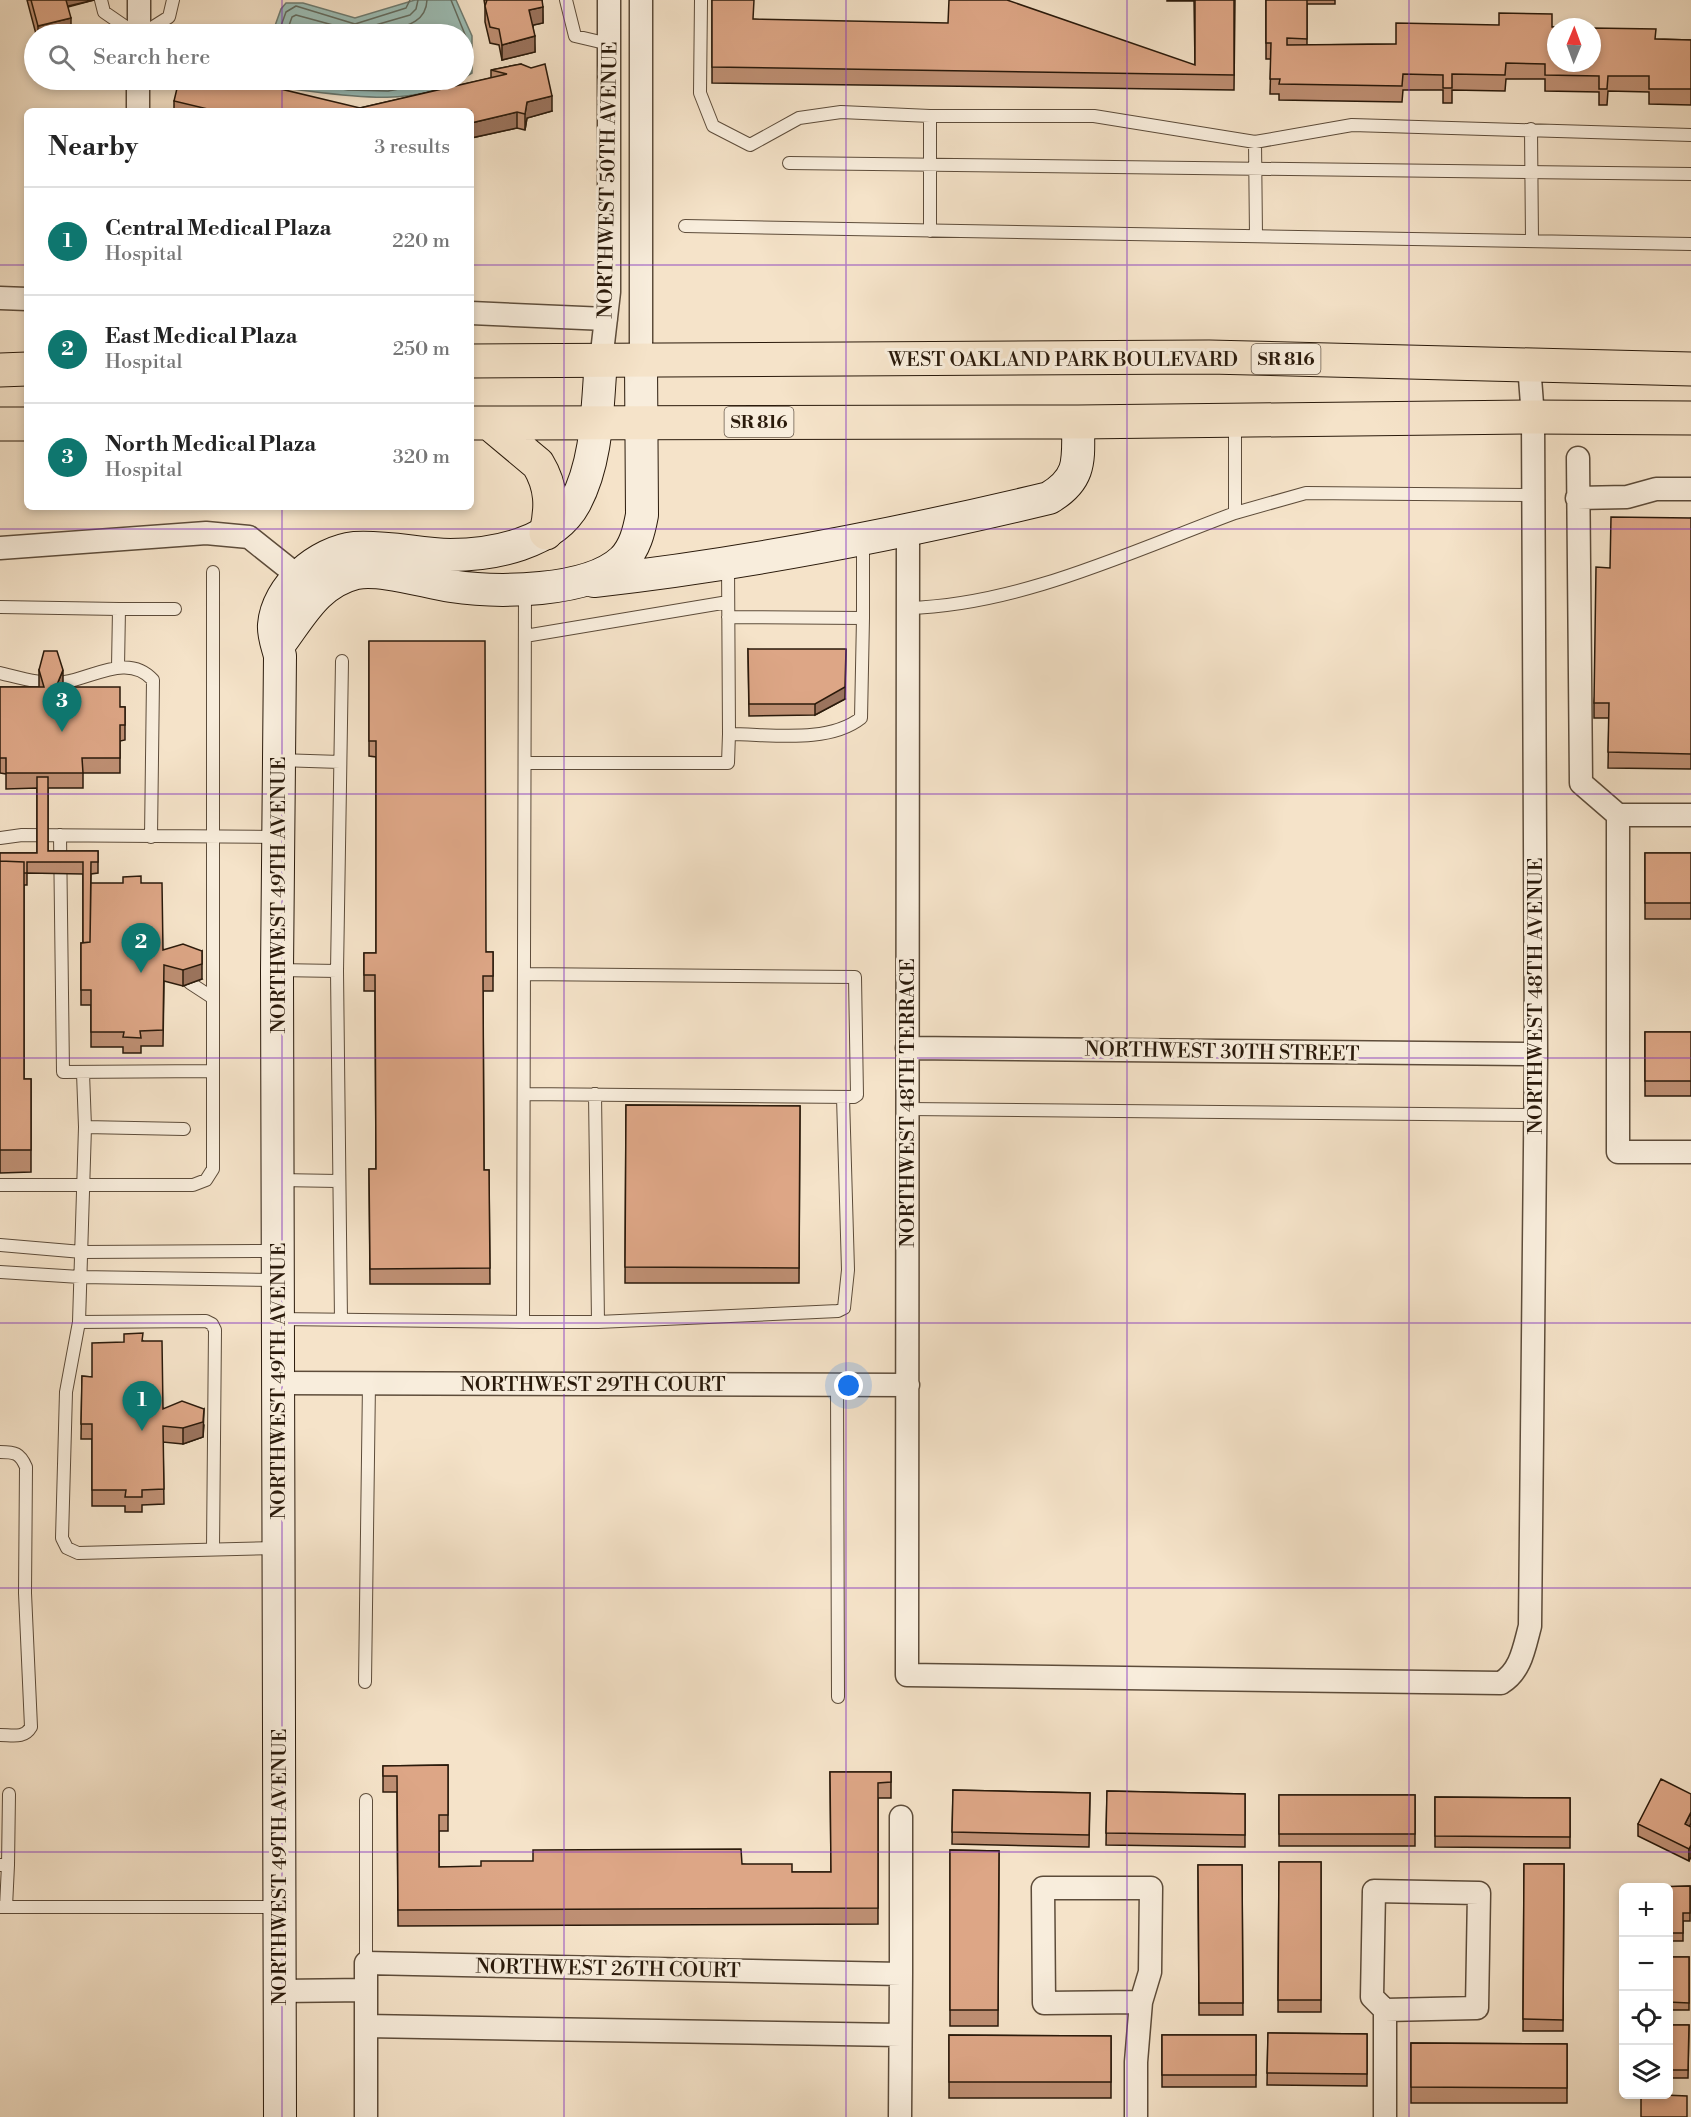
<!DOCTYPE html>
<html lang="en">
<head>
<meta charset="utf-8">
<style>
  :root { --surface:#fff; --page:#f6f6f6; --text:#222; --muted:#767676; --line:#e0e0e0; --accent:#0f766e }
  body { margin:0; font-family:"Libre Bodoni",serif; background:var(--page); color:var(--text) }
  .controls { position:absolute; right:18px; bottom:18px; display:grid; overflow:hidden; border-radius:9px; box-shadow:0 3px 9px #0003 }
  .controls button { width:54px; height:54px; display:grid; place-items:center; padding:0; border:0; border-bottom:2px solid var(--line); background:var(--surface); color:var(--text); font:30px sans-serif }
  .compass { position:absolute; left:1547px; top:18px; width:54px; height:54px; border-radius:50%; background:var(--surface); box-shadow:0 3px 9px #0003; rotate:1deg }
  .you { position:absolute; left:849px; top:1386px; width:21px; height:21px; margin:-15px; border:4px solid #fff; border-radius:50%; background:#1a73e8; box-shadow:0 0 0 9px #1a73e833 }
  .badge { display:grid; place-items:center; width:39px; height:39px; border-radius:50%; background:var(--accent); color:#fff; font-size:20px; font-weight:700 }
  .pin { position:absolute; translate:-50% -50px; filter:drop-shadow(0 2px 3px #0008) }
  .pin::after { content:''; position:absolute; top:32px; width:21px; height:18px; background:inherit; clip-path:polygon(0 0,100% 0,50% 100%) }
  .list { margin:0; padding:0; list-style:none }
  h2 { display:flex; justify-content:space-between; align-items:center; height:78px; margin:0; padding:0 24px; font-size:26px }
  h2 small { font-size:20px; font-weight:400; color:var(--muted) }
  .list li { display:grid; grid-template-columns:39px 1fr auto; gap:18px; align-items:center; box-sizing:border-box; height:108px; padding:0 24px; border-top:2px solid var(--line) }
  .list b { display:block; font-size:22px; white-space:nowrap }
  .list p { margin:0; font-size:20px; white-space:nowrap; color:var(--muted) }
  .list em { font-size:20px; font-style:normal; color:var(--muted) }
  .icon { flex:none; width:33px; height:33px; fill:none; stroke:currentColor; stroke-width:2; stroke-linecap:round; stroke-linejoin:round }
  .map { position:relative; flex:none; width:1691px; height:2117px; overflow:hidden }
  .search { position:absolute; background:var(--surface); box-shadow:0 3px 9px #0003; left:24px; top:24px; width:450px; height:66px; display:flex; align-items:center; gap:15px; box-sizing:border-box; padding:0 21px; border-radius:33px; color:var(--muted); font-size:22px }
  .panel { position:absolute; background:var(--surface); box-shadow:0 3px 9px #0003; left:24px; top:108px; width:450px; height:402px; border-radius:9px }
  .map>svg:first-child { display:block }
  .water { fill:#9cbeb6; stroke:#6e7c72; stroke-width:1.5 }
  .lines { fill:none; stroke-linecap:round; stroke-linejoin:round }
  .shore { stroke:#636c60; stroke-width:1.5 }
  .lane-casing { stroke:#5d4c3a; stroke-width:14 }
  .street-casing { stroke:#5d4c3a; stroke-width:25 }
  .secondary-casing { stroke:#2a1a0b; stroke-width:34 }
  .primary-casing { stroke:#2a1a0b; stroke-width:35 }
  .lane { stroke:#f8eddc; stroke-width:12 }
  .street { stroke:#f8eddc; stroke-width:22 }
  .secondary { stroke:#f8eddc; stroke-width:32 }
  .primary { stroke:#f5e3c9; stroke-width:33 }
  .wall { fill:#be8f73; stroke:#2a1a0b; stroke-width:1.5 }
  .shaded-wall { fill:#9b745e; stroke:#2a1a0b; stroke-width:1.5 }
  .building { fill:#dda686; stroke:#2a1a0b; stroke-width:1.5 }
  .grid { fill:none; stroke:#7b2cbf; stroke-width:1.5; stroke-opacity:0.55 }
  .labels { text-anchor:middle; stroke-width:6; stroke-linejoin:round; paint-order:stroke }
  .shield { fill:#f8eddc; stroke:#68594a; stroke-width:1.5 }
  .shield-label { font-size:18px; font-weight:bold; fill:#2a1a0b }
  .street-label { font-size:20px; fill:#2a1a0b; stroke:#f8eddc }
</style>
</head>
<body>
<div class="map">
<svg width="1691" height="2117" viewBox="0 0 1691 2117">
  <rect width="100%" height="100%" fill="#f5e3c9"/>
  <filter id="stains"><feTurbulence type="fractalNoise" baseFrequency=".00333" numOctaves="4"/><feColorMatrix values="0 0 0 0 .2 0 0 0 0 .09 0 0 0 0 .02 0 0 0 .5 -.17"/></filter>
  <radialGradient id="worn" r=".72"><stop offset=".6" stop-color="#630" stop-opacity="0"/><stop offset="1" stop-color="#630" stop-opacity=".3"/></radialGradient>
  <path class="water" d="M 415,0 L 456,0 L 472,36 L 472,73 L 464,78 L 464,34 L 272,34 L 281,9 L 286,3 L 303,3 L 355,18 Z
    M 276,80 L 460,80 C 407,109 340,94 283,88 Z"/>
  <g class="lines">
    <path class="shore" d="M 451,0 L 466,37 L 467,68 L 464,71
      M 278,34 L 286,12 L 296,6 L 355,24 L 406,8 L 410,0
      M 286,34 L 292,17 L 296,15 L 355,31 L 410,15 L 416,9 L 418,0
      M 379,34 C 399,27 426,26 427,0
      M 284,80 L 348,90 L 388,91 L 448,80
      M 330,80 L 387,84 L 413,80"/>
    <g class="lane-casing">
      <path id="lane" d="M 101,0 L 104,12 L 136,34
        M 566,0 L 575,36 L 609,44
        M 701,0 L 700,93 L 713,126 L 750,145 L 799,118 L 841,112 L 930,116 L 1094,116 L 1255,142 L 1352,125 L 1691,135
        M 142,34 L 169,17 L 173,0
        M 1531,129 L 1532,241
        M 1255,142 L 1256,236
        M 789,163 L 1691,174
        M 685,226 L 1691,244
        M 930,231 L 930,116
        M 1235,513 L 1306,493 L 1532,495
        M 728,564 L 729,734 C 770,734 828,744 861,718 L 863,618 L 728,617
        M 0,607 L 119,609 L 118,667
        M 908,608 C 1020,605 1130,552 1235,513 L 1235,421
        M 119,609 L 175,609
        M 863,618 L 863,539
        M 525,636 L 728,602
        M 0,673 C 21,678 42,685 65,682 C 94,677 129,653 153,680 L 151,837
        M 279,760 L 340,762
        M 525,763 L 728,763 L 729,734
        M 60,835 L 63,1072 L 213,1071
        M 0,838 L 22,835 L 277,837
        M 278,970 L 337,971
        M 190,983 L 213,998
        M 83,1073 L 85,1127 L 79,1322 L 66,1392 L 62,1538 L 67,1548 L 78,1553 L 277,1548
        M 524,1094 L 854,1097 L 857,1095 L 855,977 L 524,974
        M 907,1109 L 1536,1115
        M 85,1127 L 184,1129
        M 279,1180 L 338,1181
        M 0,1185 L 193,1185 L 206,1180 L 213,1169 L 213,572
        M 0,1245 L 82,1252 L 277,1251
        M 0,1272 L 80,1277 L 278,1280
        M 279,1319 L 523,1322 L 525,589
        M 341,1320 L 337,971 L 342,661
        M 79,1322 L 206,1321 L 212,1324 L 215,1330 L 213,1548
        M 523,1322 L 598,1322 L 595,1094
        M 598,1322 L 838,1311 L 844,1308 L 848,1270 L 843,1097
        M 837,1385 L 838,1697
        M 0,1452 C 15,1452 20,1453 26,1467 L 25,1593 L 31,1727 C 24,1739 12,1735 0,1735
        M 365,1682 L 369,1383
        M 1,1865 L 8,1865 L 6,1907
        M 8,1865 L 9,1794
        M 0,1907 L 278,1907
        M 366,1963 L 366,1800"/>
    </g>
    <g class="street-casing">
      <path id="street" d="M 139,34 L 139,0
        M 138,111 L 138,80
        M 0,298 L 27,299
        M 471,313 L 606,319
        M 601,361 L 609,292 L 609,0
        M 641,361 L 641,0
        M 1578,458 L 1581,783 L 1618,815 L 1618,1152 L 1691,1152
        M 1577,498 L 1627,497 L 1656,489 L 1691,489
        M 908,531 L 907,1675 L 1501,1683 C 1521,1671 1524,1648 1530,1626 L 1536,1054 L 1533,417 L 1529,365
        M 0,548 L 206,533 L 249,537 L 298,576
        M 1618,815 L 1691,815
        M 907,1048 L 1536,1054
        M 278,1383 L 908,1385
        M 901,1817 L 901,1974
        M 366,1990 L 366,2117
        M 280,1991 L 366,1990 L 366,1963 L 901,1974 L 900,2117
        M 366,2026 L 900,2035
        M 1136,2117 L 1136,2062 L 1141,2002 L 1150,1972 L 1151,1888 L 1043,1888 L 1044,2003 L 1141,2002
        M 1385,2117 L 1385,2010 L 1372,1997 L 1374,1891 L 1479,1893 L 1477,2008 L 1385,2010"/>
    </g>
    <g class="secondary-casing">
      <path id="secondary" d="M 594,581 C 747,564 899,534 1049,498 C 1083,478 1078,458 1078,422
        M 278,646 C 301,616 316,583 356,573 C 380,568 425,582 451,586 C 496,593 588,593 623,560 C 635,548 639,531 642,515 L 641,361
        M 280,2117 L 277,970 L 280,656 C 278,647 273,635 274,625 C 277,587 318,552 355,548 C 387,546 418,554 450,555 C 492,555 553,544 575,503 C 598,460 597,408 601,361"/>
    </g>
    <g class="primary-casing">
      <path id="primary" d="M 471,361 L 1209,357 L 1691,369
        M 0,370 L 27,369
        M 471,423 L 1078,422 L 1533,417 L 1691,418
        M 489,423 L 538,464 C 552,487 552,508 546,533
        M 0,424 L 27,424"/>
    </g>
    <use href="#lane" class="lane"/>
    <use href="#street" class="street"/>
    <use href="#secondary" class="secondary"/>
    <use href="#primary" class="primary"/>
  </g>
  <path class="wall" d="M 27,0 L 94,0 L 68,7 L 71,33 L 67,34 L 36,34 Z
    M 484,0 L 542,0 L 543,23 L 533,25 L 535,52 L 502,60 L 499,45 L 490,43 L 485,22 L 485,6 Z
    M 712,0 L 753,19 L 1195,65 L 1194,1 L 1167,1 L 1167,0 L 1235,0 L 1234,90 L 712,83 Z
    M 1266,0 L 1335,0 L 1335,4 L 1307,4 L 1307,45 L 1396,44 L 1552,27 L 1656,39 L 1691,40 L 1691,105 L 1649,104 L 1649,92 L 1608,91 L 1607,105 L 1599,105 L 1599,92 L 1545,91 L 1545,79 L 1506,79 L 1505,91 L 1452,90 L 1452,103 L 1443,103 L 1443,90 L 1403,90 L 1402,102 L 1279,100 L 1279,94 L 1270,94 L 1271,59 L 1266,59 Z
    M 521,64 L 552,111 L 527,118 L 525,130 L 517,128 L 471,138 L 471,111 L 174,111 L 174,101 L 360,108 L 491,78 L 491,70 Z
    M 1691,518 L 1691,769 L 1608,768 L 1609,718 L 1594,718 L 1594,703 L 1610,568 Z
    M 369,641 L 486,952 L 493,952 L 493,991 L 483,991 L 484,1170 L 489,1170 L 490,1284 L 370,1284 L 369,1169 L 376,1169 L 375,991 L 364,991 L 364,953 L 376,953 L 376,757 L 369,756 Z
    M 748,649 L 845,699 L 815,715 L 749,716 Z
    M 39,670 L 63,686 L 62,687 L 120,707 L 125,707 L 125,740 L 120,741 L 120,773 L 83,773 L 83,788 L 48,788 L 48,851 L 98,851 L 98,873 L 91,874 L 90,923 L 141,883 L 163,950 L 202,979 L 183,986 L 164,981 L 163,1046 L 141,1046 L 141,1053 L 123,1053 L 123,1047 L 91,1047 L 91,1005 L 81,1005 L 81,943 L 83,943 L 83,874 L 27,873 L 27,885 L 24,885 L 24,1079 L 31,1079 L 31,1172 L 0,1173 L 0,853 L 37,853 L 37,788 L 6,789 L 6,774 L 0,773 L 0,687 L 39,687 Z
    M 1645,853 L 1691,853 L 1691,919 L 1645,919 Z
    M 1645,1032 L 1691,1032 L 1691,1096 L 1645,1096 Z
    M 626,1105 L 800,1106 L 799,1283 L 625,1283 Z
    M 143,1341 L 163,1409 L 204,1425 L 203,1437 L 183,1444 L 163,1442 L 164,1504 L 142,1505 L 142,1512 L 125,1512 L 125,1506 L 92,1506 L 92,1439 L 81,1439 L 82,1376 L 92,1377 Z
    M 448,1765 L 448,1831 L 439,1831 L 439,1867 L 742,1864 L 792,1872 L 831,1872 L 830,1772 L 891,1772 L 891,1798 L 878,1798 L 878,1924 L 398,1926 L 397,1792 L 383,1792 L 383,1766 Z
    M 953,1790 L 1090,1793 L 1089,1847 L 952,1844 Z
    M 1107,1791 L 1245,1794 L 1245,1847 L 1106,1845 Z
    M 1279,1795 L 1415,1795 L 1415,1846 L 1279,1846 Z
    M 1435,1797 L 1570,1798 L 1570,1848 L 1435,1847 Z
    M 1638,1824 L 1690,1826 L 1689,1861 L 1638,1836 Z
    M 950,1850 L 999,1851 L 998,2026 L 950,2026 Z
    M 1279,1862 L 1321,1862 L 1321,2012 L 1278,2012 Z
    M 1524,1864 L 1564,1864 L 1563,2031 L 1523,2031 Z
    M 1198,1865 L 1242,1865 L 1243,2015 L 1199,2015 Z
    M 1690,1886 L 1690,1921 L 1683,1921 L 1683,1941 L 1668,1941 L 1668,1887 Z
    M 1668,1957 L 1689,1957 L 1689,2010 L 1668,2010 Z
    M 1668,2025 L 1689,2025 L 1688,2078 L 1668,2078 Z
    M 1268,2033 L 1367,2034 L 1367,2086 L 1267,2085 Z
    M 949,2035 L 1111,2036 L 1111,2098 L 949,2098 Z
    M 1162,2035 L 1256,2035 L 1256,2087 L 1162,2087 Z
    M 1411,2043 L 1567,2044 L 1567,2103 L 1411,2103 Z"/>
  <path class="shaded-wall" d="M 64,0 L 94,0 L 64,7 Z
    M 543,7 L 543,23 L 529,26 L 529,10 Z
    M 71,18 L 71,33 L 67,34 L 38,34 L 38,26 Z
    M 535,36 L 535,52 L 502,60 L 502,45 Z
    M 552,96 L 552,111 L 527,118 L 525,130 L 525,114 L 527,102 Z
    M 517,112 L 517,128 L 471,138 L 471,123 Z
    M 846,649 L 845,699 L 815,715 L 815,704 Z
    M 63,670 L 63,686 L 56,702 L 56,687 Z
    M 202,951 L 202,979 L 183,986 L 183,970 Z
    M 204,1409 L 203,1437 L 183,1444 L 183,1428 Z
    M 1691,1812 L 1691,1823 L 1685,1836 L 1685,1824 Z
    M 1691,1845 L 1691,1857 L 1689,1861 L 1689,1849 Z"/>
  <path class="building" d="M 31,0 L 66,0 L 71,18 L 38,26 Z
    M 487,0 L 542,0 L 543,7 L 529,10 L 535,36 L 502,45 L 499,29 L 490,27 L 485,6 Z
    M 712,0 L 754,0 L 753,19 L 948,23 L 949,0 L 1007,0 L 1195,65 L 1195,0 L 1234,0 L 1234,75 L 712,67 Z
    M 1266,0 L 1307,0 L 1307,39 L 1287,38 L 1287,45 L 1396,44 L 1396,23 L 1499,25 L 1499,13 L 1552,14 L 1552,27 L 1556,27 L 1556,63 L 1592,63 L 1592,28 L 1656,29 L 1655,39 L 1691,40 L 1691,89 L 1649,89 L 1649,76 L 1608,76 L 1607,89 L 1599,89 L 1599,76 L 1545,75 L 1545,64 L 1506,63 L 1505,75 L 1452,74 L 1452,88 L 1443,88 L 1443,75 L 1403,74 L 1402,86 L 1279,84 L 1280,79 L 1270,79 L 1271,43 L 1266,43 Z
    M 521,64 L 531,68 L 545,64 L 552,96 L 527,102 L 525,114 L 517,112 L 471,123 L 471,111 L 216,111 L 174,101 L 179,80 L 243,80 L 360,108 L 507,74 L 491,70 Z
    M 1611,517 L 1691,518 L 1691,754 L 1608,752 L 1609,703 L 1594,703 L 1596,567 L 1610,568 Z
    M 369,641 L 485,641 L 486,952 L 493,952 L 493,976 L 483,976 L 484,1170 L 489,1170 L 490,1268 L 370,1269 L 369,1169 L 376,1169 L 375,975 L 364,975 L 364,953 L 376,953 L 376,741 L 369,741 Z
    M 748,649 L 846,649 L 845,687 L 815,704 L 749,704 Z
    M 44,651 L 57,651 L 63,670 L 56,687 L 120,687 L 120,707 L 125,707 L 125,725 L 120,725 L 120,758 L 82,758 L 83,773 L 6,773 L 6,758 L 0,758 L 0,687 L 44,687 L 39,670 Z
    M 37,777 L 48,777 L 48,851 L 98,851 L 98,862 L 91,862 L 90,942 L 83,943 L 83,862 L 27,862 L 27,873 L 24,873 L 24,862 L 0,861 L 0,853 L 37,853 Z
    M 1645,853 L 1691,853 L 1691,903 L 1645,903 Z
    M 0,861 L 24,862 L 24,1079 L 31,1079 L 31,1150 L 0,1150 Z
    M 141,876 L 141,883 L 162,883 L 163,950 L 183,944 L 202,951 L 202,964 L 183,970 L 164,965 L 163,1030 L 140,1031 L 141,1038 L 123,1037 L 124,1032 L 91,1032 L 91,990 L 81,990 L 81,943 L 90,942 L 91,883 L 123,883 L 123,877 Z
    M 1645,1032 L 1691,1032 L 1691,1081 L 1645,1081 Z
    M 626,1105 L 800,1106 L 799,1268 L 625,1267 Z
    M 143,1333 L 142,1341 L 162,1341 L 163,1409 L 182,1401 L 204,1409 L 203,1422 L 183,1428 L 163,1426 L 164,1489 L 142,1490 L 142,1497 L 125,1497 L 126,1490 L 92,1490 L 92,1424 L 81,1424 L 82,1376 L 92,1377 L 92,1343 L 124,1342 L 124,1334 Z
    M 448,1765 L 448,1815 L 439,1815 L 439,1867 L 481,1866 L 481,1861 L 533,1861 L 533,1850 L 741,1849 L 742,1864 L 792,1864 L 792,1872 L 831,1872 L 830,1772 L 891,1772 L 891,1782 L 878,1783 L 878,1908 L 398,1910 L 397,1776 L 383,1776 L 383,1766 Z
    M 1661,1779 L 1691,1794 L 1691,1812 L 1685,1824 L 1691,1827 L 1691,1845 L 1689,1849 L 1638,1824 Z
    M 953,1790 L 1090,1793 L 1089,1835 L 952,1832 Z
    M 1107,1791 L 1245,1794 L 1245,1835 L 1106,1833 Z
    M 1279,1795 L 1415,1795 L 1415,1834 L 1279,1834 Z
    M 1435,1797 L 1570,1798 L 1570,1837 L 1435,1836 Z
    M 950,1850 L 999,1851 L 998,2010 L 950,2010 Z
    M 1279,1862 L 1321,1862 L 1321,2000 L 1278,2000 Z
    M 1524,1864 L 1564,1864 L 1563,2020 L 1523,2019 Z
    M 1198,1865 L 1242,1865 L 1243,2003 L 1199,2003 Z
    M 1690,1886 L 1690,1913 L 1683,1913 L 1683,1933 L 1668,1933 L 1668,1887 L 1644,1887 Z
    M 1668,1957 L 1689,1957 L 1689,2003 L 1668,2002 Z
    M 1668,2025 L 1689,2025 L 1688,2070 L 1668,2070 Z
    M 1268,2033 L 1367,2034 L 1367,2074 L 1267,2073 Z
    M 949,2035 L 1111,2036 L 1111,2082 L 949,2082 Z
    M 1162,2035 L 1256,2035 L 1256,2075 L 1162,2075 Z
    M 1411,2043 L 1567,2044 L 1567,2088 L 1411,2087 Z
    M 1641,2094 L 1687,2096 L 1687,2117 L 1641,2117 Z"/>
  <path class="grid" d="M 282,0 L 282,34M 564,0 L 564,2117M 846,0 L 846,2117M 1127,0 L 1127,2117M 1409,0 L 1409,2117M 282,80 L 282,111M 0,265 L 27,265M 471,265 L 1691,265M 282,507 L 282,2117M 0,529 L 1691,529M 0,794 L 1691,794M 0,1058 L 1691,1058M 0,1323 L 1691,1323M 0,1588 L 1691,1588M 0,1852 L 1691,1852"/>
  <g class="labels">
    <g class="shield">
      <rect x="1251.5" y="344" width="69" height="30" rx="4.5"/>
      <rect x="724.5" y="407" width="69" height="30" rx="4.5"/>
    </g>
    <g class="shield-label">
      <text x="1286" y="365">SR 816</text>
      <text x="759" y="428">SR 816</text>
    </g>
    <g class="street-label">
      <text transform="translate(607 180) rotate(-89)" y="7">NORTHWEST 50TH AVENUE</text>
      <text x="1063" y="366">WEST OAKLAND PARK BOULEVARD</text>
      <text transform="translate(278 895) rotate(-90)" y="7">NORTHWEST 49TH AVENUE</text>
      <text transform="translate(1535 996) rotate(-90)" y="7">NORTHWEST 48TH AVENUE</text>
      <text transform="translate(1222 1051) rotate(1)" y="7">NORTHWEST 30TH STREET</text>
      <text transform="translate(907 1103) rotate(-90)" y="7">NORTHWEST 48TH TERRACE</text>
      <text transform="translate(278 1381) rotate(-90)" y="7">NORTHWEST 49TH AVENUE</text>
      <text x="593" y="1391">NORTHWEST 29TH COURT</text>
      <text transform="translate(279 1867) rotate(-90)" y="7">NORTHWEST 49TH AVENUE</text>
      <text transform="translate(608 1968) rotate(1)" y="7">NORTHWEST 26TH COURT</text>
    </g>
  </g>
  <rect width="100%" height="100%" filter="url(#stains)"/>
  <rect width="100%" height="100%" fill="url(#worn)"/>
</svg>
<div class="controls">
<button>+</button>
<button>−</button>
<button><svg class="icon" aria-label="locate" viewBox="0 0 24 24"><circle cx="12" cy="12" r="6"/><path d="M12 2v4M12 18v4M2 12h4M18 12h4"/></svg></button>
<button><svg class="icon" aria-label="layers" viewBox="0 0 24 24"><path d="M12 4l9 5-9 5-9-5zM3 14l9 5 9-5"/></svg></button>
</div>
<svg class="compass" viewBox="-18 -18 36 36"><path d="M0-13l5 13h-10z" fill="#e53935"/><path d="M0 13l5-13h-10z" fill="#767676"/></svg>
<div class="you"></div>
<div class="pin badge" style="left:142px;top:1431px">1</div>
<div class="pin badge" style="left:141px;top:973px">2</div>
<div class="pin badge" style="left:62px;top:732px">3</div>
<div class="search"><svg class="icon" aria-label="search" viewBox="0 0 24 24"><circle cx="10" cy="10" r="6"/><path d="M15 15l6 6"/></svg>Search here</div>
<section class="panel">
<h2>Nearby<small>3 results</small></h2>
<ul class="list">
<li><span class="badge">1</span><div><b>Central Medical Plaza</b><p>Hospital</p></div><em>220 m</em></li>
<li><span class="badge">2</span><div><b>East Medical Plaza</b><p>Hospital</p></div><em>250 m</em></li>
<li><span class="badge">3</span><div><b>North Medical Plaza</b><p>Hospital</p></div><em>320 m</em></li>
</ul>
</section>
</div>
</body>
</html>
